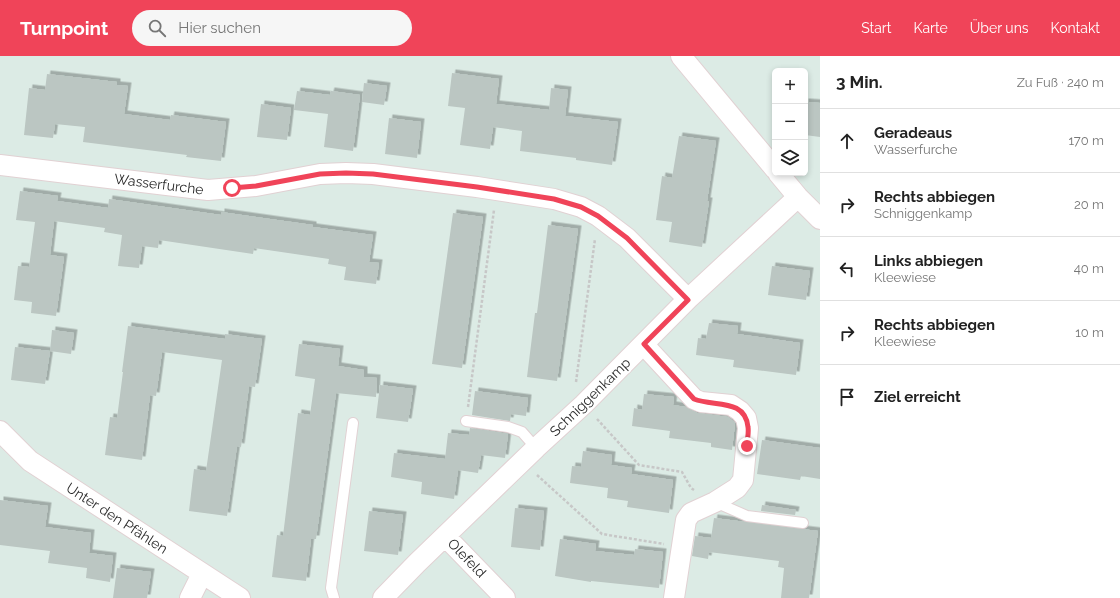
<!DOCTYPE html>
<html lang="de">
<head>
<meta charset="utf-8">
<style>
  :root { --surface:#fff; --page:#f6f6f6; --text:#222; --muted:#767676; --line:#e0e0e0; --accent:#f04459 }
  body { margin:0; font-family:Raleway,sans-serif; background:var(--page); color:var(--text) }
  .controls { position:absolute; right:12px; top:12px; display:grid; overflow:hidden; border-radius:6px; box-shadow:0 2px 6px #0003 }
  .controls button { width:36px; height:36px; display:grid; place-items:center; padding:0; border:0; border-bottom:1px solid var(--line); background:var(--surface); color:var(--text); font:20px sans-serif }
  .stop { position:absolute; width:12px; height:12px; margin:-9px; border:3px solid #f04459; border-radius:50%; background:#fff }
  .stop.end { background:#f04459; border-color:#fff; box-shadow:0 1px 4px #0008 }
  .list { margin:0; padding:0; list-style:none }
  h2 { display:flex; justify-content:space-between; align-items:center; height:52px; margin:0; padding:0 16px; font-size:17px }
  h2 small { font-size:13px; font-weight:400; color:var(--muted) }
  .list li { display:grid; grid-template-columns:26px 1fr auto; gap:12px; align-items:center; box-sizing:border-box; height:64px; padding:0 16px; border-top:1px solid var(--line) }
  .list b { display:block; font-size:15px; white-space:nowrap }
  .list p { margin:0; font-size:13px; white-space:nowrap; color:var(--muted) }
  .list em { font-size:13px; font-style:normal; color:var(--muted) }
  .icon { flex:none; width:22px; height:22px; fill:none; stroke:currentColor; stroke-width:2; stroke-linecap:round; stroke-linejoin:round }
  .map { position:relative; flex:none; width:820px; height:542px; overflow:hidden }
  header { display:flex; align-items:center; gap:24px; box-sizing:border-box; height:56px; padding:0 20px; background:var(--accent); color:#fff }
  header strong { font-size:19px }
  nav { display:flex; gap:22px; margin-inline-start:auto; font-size:14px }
  .search { width:280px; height:36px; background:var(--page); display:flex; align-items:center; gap:10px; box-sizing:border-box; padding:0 14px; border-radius:22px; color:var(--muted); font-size:15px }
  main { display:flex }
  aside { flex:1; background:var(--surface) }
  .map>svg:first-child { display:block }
  .building { fill:#bbc6c2; filter:url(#shadow) }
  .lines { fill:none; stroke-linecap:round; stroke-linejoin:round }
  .service-casing { stroke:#e1d1d3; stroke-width:12 }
  .minor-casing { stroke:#e1d1d3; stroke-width:22 }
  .path { stroke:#c7c7c7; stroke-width:2.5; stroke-dasharray:3 2; stroke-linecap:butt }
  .service { stroke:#fff; stroke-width:10 }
  .minor { stroke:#fff; stroke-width:20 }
  .route { stroke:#f04459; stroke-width:5 }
  .labels { text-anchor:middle; stroke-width:4; stroke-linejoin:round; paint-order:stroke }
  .street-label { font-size:14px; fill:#292929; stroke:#fff }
</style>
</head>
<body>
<header>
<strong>Turnpoint</strong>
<div class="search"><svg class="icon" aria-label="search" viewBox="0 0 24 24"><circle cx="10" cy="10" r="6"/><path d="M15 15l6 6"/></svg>Hier suchen</div>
<nav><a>Start</a><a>Karte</a><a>Über uns</a><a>Kontakt</a></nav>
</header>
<main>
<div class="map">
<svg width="820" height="542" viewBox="0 0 820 542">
  <defs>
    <filter id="shadow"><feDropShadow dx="3.5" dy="-3.5" stdDeviation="0" flood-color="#0004"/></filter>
  </defs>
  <rect width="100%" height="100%" fill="#dcebe5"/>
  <path class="building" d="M 452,17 L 499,23 L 496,48 L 549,54 L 551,32 L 568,34 L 565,60 L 618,66 L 612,109 L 576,104 L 576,102 L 520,95 L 522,75 L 493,71 L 490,93 L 460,89 L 465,52 L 448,50 Z
    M 47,18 L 117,26 L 117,29 L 128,30 L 124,58 L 170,64 L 171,59 L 226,66 L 221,105 L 186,101 L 187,99 L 83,86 L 85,71 L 55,68 L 53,82 L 24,79 L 29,32 L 45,34 Z
    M 364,27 L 387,30 L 384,49 L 362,46 Z
    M 297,35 L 330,39 L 331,35 L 360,39 L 353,95 L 324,91 L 328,58 L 294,54 Z
    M 805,46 L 820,47 L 820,81 L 805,79 Z
    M 261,48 L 291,52 L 287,84 L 257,81 Z
    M 389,62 L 421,66 L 417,102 L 385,98 Z
    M 679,80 L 716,85 L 707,145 L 709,145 L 702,191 L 669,186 L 672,166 L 656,164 L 662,120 L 672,122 Z
    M 20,135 L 58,140 L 57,145 L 108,152 L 109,143 L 221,159 L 221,156 L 277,164 L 313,169 L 313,171 L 373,179 L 369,206 L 379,207 L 376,228 L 344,224 L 346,211 L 328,208 L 329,203 L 254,192 L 253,198 L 159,184 L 158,192 L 142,190 L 139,212 L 118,210 L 122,179 L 104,176 L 105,172 L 54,165 L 50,199 L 64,201 L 56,260 L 31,257 L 32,246 L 14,244 L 18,210 L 29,211 L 35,166 L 16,164 Z
    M 453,157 L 483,161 L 462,312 L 432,308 Z
    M 548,169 L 578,173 L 557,325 L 527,321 L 535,257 L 537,257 Z
    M 772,210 L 810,215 L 806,244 L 768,239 Z
    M 709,267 L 738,270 L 737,278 L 800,287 L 796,319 L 733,311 L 734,304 L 696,299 L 698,282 L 706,283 Z
    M 128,270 L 225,283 L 225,278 L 262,283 L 255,331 L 249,330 L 241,391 L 237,390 L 227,460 L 189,455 L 194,413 L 206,415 L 222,304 L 162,296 L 156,340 L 150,339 L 142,404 L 105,399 L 110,361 L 117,362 L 123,316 L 122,316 Z
    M 52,274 L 74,277 L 71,298 L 50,295 Z
    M 299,288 L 340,293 L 338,310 L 364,314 L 364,321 L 377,322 L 376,341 L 336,337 L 316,483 L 311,483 L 306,525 L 272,521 L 277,479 L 283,480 L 298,357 L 310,359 L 315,323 L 295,320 Z
    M 15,291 L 50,295 L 45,328 L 11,324 Z
    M 380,329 L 413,333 L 408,366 L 376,362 Z
    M 475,335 L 528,342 L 526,360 L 511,358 L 510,365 L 472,359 Z
    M 644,338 L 674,341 L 673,349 L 686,351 L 697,357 L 728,361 L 735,367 L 732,394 L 711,391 L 711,387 L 669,382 L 670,375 L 632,370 L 634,352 L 642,354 Z
    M 470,372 L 508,378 L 505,402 L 481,399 L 478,417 L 458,414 L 454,443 L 421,438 L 422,426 L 391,421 L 394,397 L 445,403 L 448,377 L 469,379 Z
    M 762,384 L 820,392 L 820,423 L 801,420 L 800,424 L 757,418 Z
    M 583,395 L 612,399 L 611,409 L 632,412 L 631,418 L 673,424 L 669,457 L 627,451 L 628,445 L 607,442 L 608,432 L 570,427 L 572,410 L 581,411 Z
    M 0,444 L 48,450 L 45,471 L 91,477 L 89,497 L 113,500 L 110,526 L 86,522 L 87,512 L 48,507 L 50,495 L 0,489 Z
    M 762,449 L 796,454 L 795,459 L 761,455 Z
    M 515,452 L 544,455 L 540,494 L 511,491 Z
    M 369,455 L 403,459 L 398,499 L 364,495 Z
    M 714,462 L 818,475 L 809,542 L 781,542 L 784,512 L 778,511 L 779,505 L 709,496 Z
    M 695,480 L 711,482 L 708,503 L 692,500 Z
    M 560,483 L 596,488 L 595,495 L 634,499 L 635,493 L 663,496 L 659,532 L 591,525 L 591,526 L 555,520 Z
    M 117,512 L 151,516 L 147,542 L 113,542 Z"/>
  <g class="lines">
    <g class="service-casing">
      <path id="service" d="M 466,365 L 508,371 L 522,376 L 536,392
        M 715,446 L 747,460 L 803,467
        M 334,542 L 331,532 L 353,367"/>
    </g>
    <g class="minor-casing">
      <path id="minor" d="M 681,0 L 775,113
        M 0,109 L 208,134 L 256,130 L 320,118 L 346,117 L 373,118 L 477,131 L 554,143 L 581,151 L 598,160 L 627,182 L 688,243
        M 778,117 L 798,141 L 820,163
        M 644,289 L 694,343 L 701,346 L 731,349 L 740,355 L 746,362 L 748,372 L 743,424 L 737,432 L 715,446 L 691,457 L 686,464 L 674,542
        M 0,375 L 30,405 L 240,542
        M 445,480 L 505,542
        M 190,542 L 202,518
        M 383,542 L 417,507 L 536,392 L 584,348 L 688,243 L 798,141"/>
    </g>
    <path class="path" d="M 576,326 L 595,183
      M 468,351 L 494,154
      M 597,363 L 639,409 L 682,416 L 691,432 L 694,434
      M 537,419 L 602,478 L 664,488"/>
    <use href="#service" class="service"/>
    <use href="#minor" class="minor"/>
  </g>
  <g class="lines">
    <path class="route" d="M 232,132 L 256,130 L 320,118 L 346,117 L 373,118 L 477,131 L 554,143 L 581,151 L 598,160 L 627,182 L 688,244 L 644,288 L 694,343 C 714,351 745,342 748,371 C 749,377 747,384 747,390"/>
  </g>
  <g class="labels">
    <g class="street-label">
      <text transform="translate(159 128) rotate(7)" y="5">Wasserfurche</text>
      <text transform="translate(590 341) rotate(-44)" y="5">Schniggenkamp</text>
      <text transform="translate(117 462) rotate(33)" y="5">Unter den Pfählen</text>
      <text transform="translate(467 502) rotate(46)" y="5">Olefeld</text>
    </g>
  </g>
</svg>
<div class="controls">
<button>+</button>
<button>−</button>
<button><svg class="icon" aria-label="layers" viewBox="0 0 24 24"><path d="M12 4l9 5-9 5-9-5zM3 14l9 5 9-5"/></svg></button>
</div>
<div class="stop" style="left:232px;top:132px"></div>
<div class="stop end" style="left:747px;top:390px"></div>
</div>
<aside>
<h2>3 Min.<small>Zu Fuß · 240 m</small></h2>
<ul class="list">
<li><svg class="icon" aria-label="ahead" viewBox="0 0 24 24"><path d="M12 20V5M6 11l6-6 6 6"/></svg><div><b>Geradeaus</b><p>Wasserfurche</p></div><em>170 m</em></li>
<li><svg class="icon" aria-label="right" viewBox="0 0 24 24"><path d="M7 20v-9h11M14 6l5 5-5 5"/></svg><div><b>Rechts abbiegen</b><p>Schniggenkamp</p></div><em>20 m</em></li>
<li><svg class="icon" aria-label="left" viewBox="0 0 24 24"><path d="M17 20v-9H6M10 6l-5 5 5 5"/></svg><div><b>Links abbiegen</b><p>Kleewiese</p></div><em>40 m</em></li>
<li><svg class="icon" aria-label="right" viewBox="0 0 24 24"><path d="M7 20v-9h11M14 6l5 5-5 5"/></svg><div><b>Rechts abbiegen</b><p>Kleewiese</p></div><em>10 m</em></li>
<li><svg class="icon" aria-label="arrive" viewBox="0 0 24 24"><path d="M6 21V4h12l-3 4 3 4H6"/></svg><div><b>Ziel erreicht</b></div></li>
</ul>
</aside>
</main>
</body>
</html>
